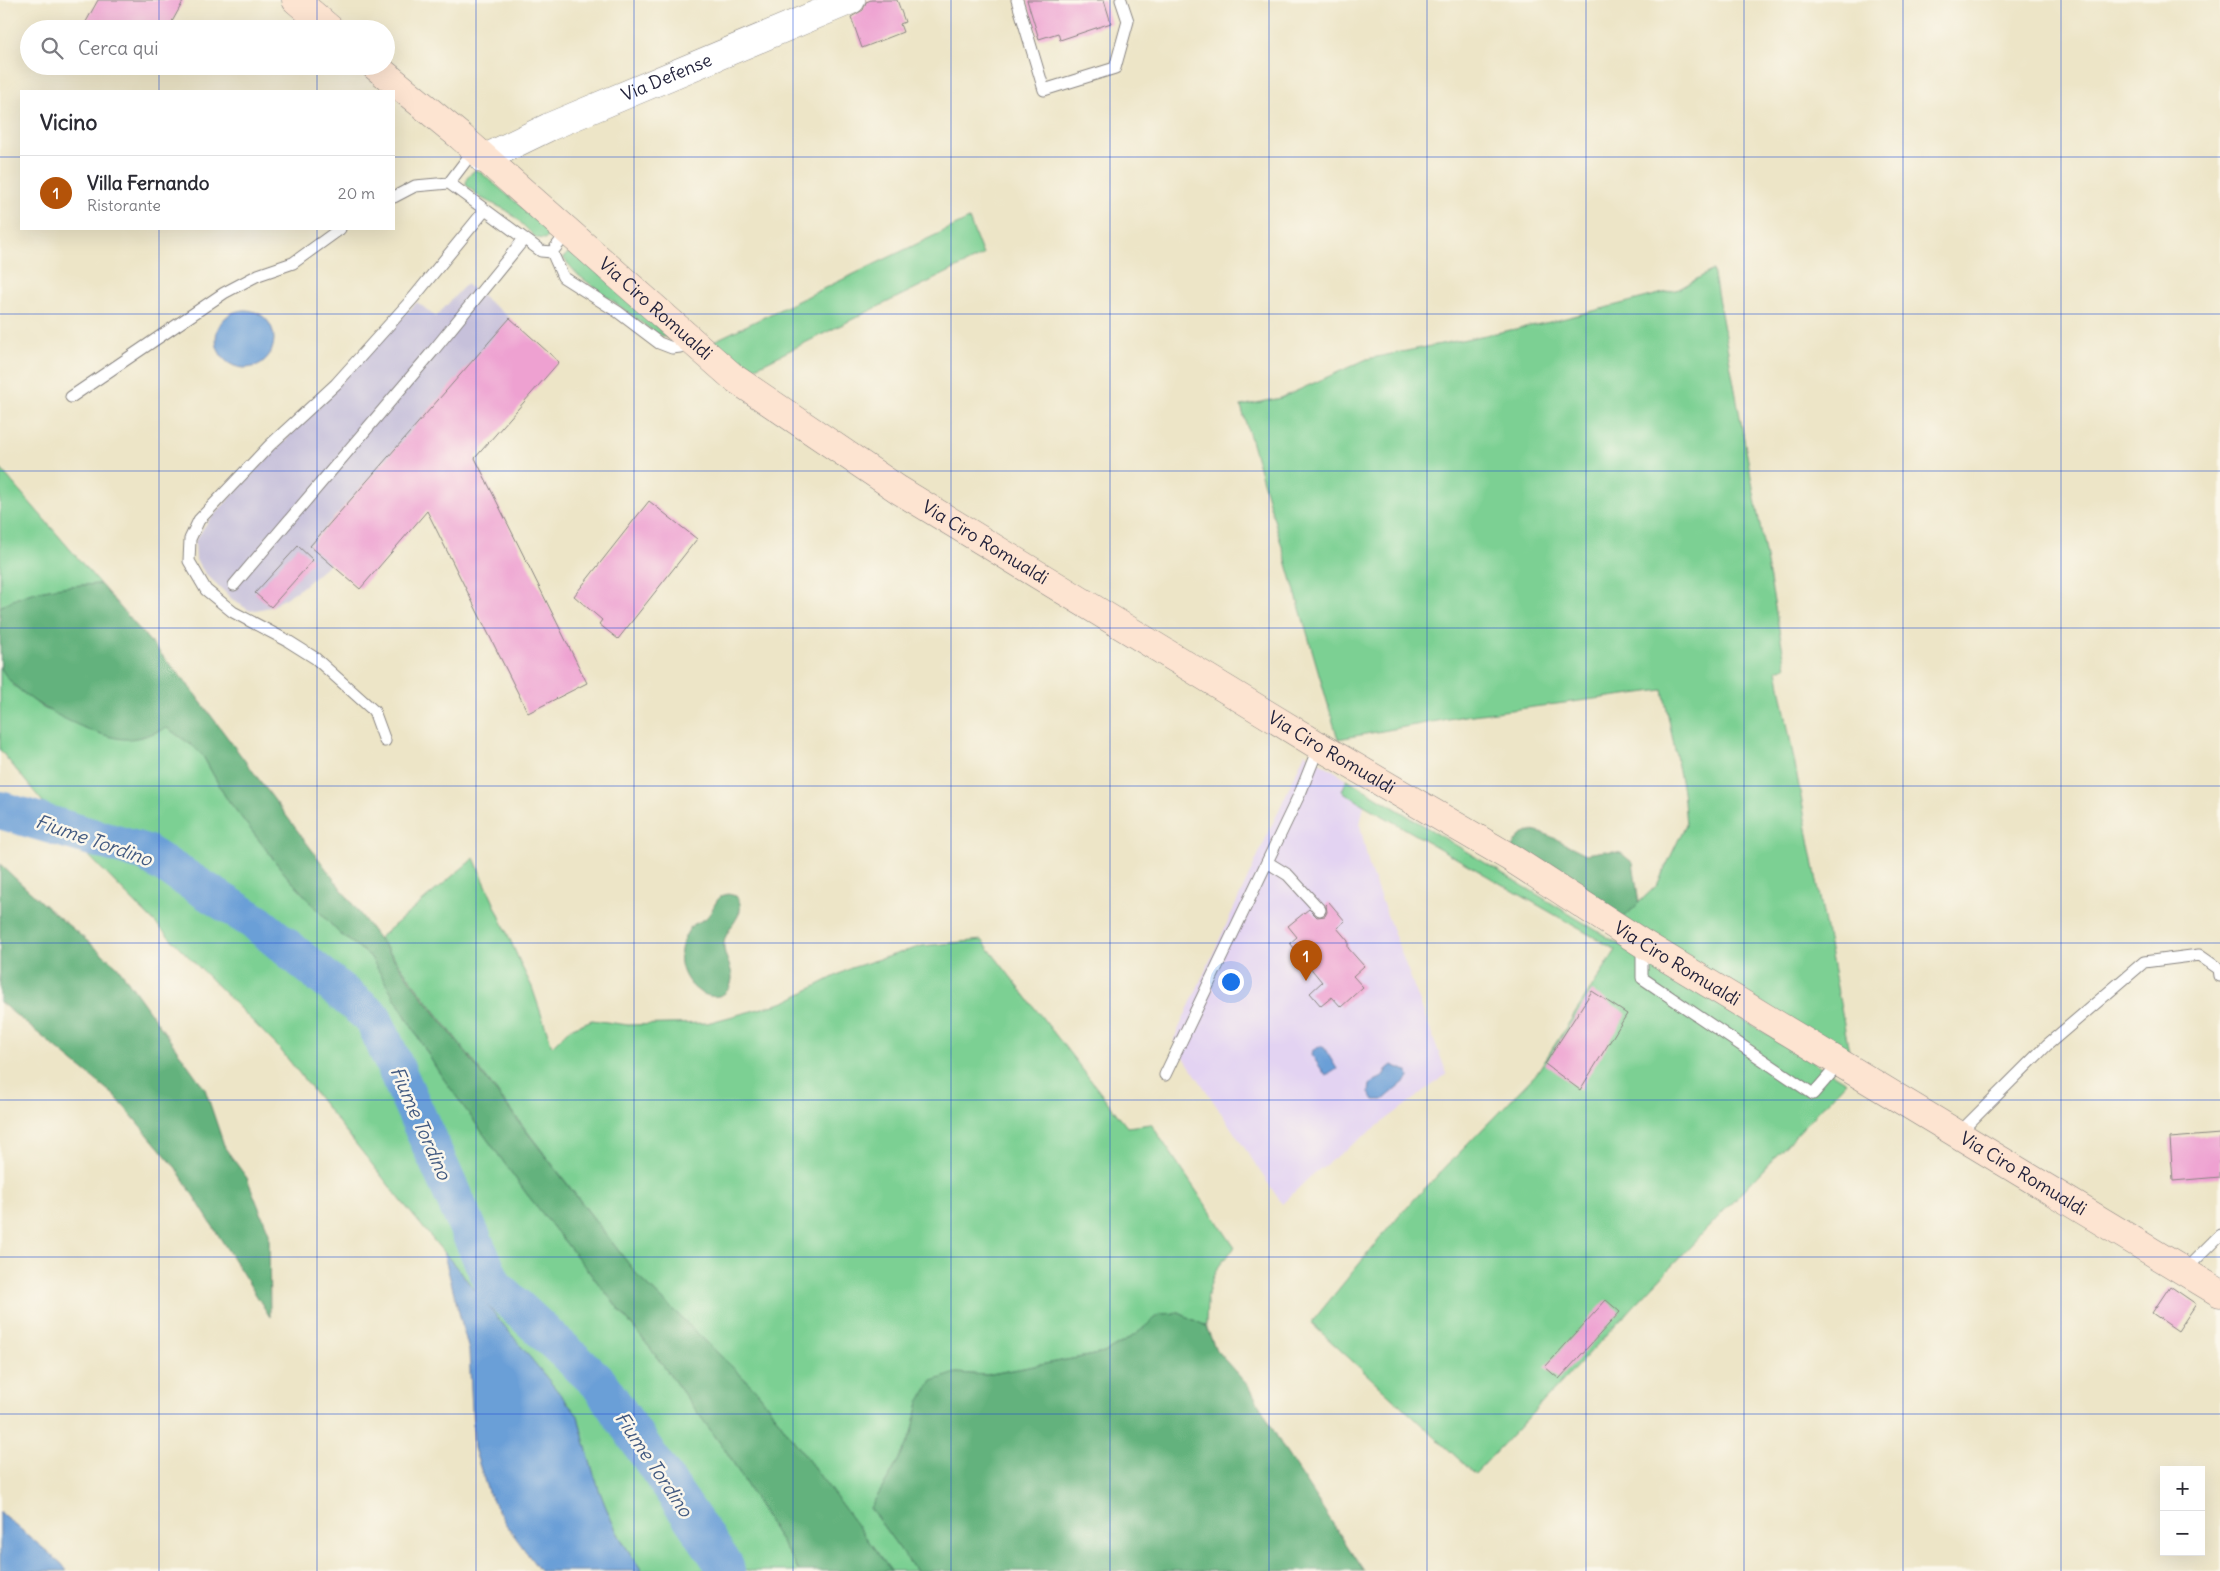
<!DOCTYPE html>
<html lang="it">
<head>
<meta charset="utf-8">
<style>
  :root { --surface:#fff; --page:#f2f2f3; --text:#2b2b33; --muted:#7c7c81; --line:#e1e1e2; --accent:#b45309 }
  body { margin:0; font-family:Delius,sans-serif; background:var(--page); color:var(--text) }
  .controls { position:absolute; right:15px; bottom:15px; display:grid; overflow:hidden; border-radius:0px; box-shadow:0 5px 20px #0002 }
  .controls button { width:45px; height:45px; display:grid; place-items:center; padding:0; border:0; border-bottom:1px solid var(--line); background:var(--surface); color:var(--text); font:25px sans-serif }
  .you { position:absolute; left:1230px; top:981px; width:18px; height:18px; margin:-12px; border:4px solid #fff; border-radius:50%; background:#1a73e8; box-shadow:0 0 0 8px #1a73e833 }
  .badge { display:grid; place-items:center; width:32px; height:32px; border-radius:50%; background:var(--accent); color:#fff; font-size:16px; font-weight:700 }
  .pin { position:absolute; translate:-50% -41px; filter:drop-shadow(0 1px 2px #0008) }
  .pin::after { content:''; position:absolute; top:26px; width:18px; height:15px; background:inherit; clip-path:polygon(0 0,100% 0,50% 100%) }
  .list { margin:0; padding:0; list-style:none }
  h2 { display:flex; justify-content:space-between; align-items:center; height:65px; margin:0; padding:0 20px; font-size:21px }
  h2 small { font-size:16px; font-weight:400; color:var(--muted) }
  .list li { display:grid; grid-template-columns:32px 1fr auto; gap:15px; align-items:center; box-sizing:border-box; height:75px; padding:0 20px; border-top:1px solid var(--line) }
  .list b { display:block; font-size:19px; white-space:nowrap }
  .list p { margin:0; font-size:16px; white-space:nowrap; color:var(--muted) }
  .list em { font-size:16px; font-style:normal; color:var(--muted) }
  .icon { flex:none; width:28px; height:28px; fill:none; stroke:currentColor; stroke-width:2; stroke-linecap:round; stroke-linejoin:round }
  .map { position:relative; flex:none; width:2220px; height:1571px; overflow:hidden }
  .search { position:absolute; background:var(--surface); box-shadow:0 5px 20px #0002; left:20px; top:20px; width:375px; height:55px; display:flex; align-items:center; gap:12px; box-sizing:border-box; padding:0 18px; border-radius:28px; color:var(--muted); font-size:19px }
  .panel { position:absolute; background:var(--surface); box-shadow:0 5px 20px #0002; left:20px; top:90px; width:375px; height:140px; border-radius:0px }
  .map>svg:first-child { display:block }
  .built { fill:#e3d3f2 }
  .industrial { fill:#c6c0da }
  .green { fill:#7bd093; stroke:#4e7967 }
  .forest { fill:#64b27d; stroke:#436a5c }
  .water { fill:#6a9fd7; stroke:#466089 }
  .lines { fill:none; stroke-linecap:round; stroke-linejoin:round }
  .river { stroke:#6a9fd7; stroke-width:38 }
  .building { fill:#eea1d1 }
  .service-casing { stroke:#888481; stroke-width:13 }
  .tertiary-casing { stroke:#888481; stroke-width:29 }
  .secondary-casing { stroke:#888481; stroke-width:29 }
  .service { stroke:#fff; stroke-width:11 }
  .tertiary { stroke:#fff; stroke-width:28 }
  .secondary { stroke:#fde4d1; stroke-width:28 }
  .grid { fill:none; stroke:#1d4ed8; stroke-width:1; stroke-opacity:0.55 }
  .labels { text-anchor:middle; stroke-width:5; stroke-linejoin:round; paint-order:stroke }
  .street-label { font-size:18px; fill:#22223b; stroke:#fbf7ec }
  .water-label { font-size:19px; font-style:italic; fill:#425a81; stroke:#fbf7ec }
</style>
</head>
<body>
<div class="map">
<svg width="2220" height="1571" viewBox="0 0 2220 1571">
  <rect width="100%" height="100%" fill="#fbf7ec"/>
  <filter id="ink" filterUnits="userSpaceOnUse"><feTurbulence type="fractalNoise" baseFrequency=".02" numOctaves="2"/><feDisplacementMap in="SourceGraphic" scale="10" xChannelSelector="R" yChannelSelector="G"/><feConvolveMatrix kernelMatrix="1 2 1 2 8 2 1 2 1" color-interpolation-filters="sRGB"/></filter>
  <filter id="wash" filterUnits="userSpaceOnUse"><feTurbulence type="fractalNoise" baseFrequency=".0096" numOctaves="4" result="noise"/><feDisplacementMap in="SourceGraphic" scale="20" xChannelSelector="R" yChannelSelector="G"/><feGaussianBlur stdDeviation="1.12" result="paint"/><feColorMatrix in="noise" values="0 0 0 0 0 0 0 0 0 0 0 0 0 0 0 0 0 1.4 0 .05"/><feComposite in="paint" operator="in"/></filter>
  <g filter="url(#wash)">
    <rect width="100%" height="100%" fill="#ede5c7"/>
    <path class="built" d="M 1305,753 L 1347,779 L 1343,791 L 1364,805 L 1360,825 L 1370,870 L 1447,1074 L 1312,1175 L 1282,1204 L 1181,1053 L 1174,1039 Z"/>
    <path class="industrial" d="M 466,284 L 510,318 L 310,545 L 330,563 L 301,588 L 271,607 L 250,611 L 232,599 L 205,573 L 196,560 L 195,541 L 209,520 L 417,302 L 436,317 Z"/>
    <path class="green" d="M 475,170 L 479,171 L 543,225 L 549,234 L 546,239 L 536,238 L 517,219 L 506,210 L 481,198 L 466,185 L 467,177 Z
      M 969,219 L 983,255 L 746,372 L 714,341 Z
      M 569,252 C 589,258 650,321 669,339 L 654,332 L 578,275 L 563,258 Z
      M 1713,270 L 1786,667 L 1777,670 L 1850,1056 L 1622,919 L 1657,885 L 1686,824 L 1683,791 L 1663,690 L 1465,716 L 1338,739 L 1241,406 L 1281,398 L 1367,359 L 1550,322 L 1679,289 Z
      M 0,468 L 100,584 C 65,586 31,588 0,607 Z
      M 0,666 L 13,685 L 43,708 L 83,726 L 142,737 L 167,727 L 193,746 L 203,756 L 225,796 L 285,874 L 339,933 L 370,956 L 438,1071 L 526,1193 L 650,1348 L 726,1451 L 799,1571 L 642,1571 C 634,1558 624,1546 617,1532 C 599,1496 587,1455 578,1416 L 403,1203 L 279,1048 L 79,846 L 0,750 Z
      M 1347,779 L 1846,1082 L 1475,1474 L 1311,1323 L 1400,1214 L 1536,1074 L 1616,950 L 1364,805 L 1342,791 Z
      M 474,858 L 523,969 L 532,987 L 552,1046 L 570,1029 L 592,1020 L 628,1025 L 707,1023 L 785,1002 L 851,968 L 922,946 L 982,940 L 1127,1127 L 1151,1124 L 1235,1248 C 1208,1274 1207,1289 1206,1326 L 1179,1313 L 1161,1314 L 1135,1335 L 1104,1353 L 986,1375 L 956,1373 L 919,1403 L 912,1434 L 891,1474 L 870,1508 L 916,1571 L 891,1571 L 756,1390 L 638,1276 L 379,938 Z"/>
    <path class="forest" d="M 100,584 L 188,685 L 418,991 L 638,1276 L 756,1390 L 891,1571 L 799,1571 L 726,1451 L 650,1348 L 526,1193 L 438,1071 L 370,956 L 339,933 L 285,874 L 225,796 L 203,756 L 193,746 L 167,728 C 151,734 134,742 116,738 C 82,731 17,699 1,668 C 0,660 0,619 0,607 C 31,588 65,586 100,584 Z
      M 1533,831 L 1548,835 L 1586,854 L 1605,851 L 1621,853 L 1633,863 L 1639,903 L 1622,919 L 1512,848 C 1517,837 1521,834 1533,831 Z
      M 0,864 L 42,903 L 117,966 L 205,1089 L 225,1148 L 247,1178 L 269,1233 L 270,1317 L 176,1168 L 115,1096 L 0,1002 Z
      M 728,894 L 736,896 C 750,913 726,926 724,943 C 722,957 736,970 731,984 C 719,1018 657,977 690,928 C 693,923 701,922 706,918 C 715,910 714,896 728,894 Z
      M 1179,1313 L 1206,1326 L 1216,1350 L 1250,1388 L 1285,1451 L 1364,1571 L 916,1571 L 870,1508 L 891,1474 L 912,1434 L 919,1402 L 932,1381 L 956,1373 L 986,1375 L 1104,1353 L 1135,1335 L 1160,1314 Z"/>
    <path class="water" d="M216 339a29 29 0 1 1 58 0a29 29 0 1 1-58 0Z
      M 1320,1046 L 1323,1046 L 1337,1069 L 1326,1076 L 1311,1054 L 1312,1051 Z
      M 1392,1065 L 1408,1072 L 1409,1078 L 1383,1100 L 1374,1100 L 1369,1092 L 1370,1085 C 1376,1077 1384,1081 1386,1070 Z
      M 443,1251 L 578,1416 C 587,1455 599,1496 617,1532 C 624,1546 634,1558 642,1571 L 540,1571 L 505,1523 L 488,1492 L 474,1448 L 469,1351 Z
      M 0,1512 L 62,1564 L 67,1571 L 0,1571 Z"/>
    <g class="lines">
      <path class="river" d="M 0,810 L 146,853 L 257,923 L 373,1018 L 494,1286 L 598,1382 L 725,1566 L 726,1571"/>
    </g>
    <g id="blocks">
      <path class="building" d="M 98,0 L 184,0 L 168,29 L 82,29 Z
        M 871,0 L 897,0 L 905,22 L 900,24 L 903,32 L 862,48 L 851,17 L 863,10 L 866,2 Z
        M 1027,0 L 1104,0 L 1111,23 L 1060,40 L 1058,33 L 1039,39 Z
        M 510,318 L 559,362 L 475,458 L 587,683 L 528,713 L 427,511 L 360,589 L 310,546 Z
        M 649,501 L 697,539 L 618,639 L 599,624 L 602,620 L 574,596 Z
        M 298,546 L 313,560 L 271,607 L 255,593 Z
        M 1329,902 L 1345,921 L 1337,928 L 1348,941 L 1348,948 L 1364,966 L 1353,976 L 1363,987 L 1341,1007 L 1332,997 L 1321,1006 L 1310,993 L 1322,982 L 1290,943 L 1297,937 L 1288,926 L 1309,909 L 1317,917 L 1325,916 L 1327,912 L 1326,905 Z
        M 1592,991 L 1627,1014 L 1580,1090 L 1545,1064 Z
        M 2220,1134 L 2220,1177 L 2173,1181 L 2170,1138 Z
        M 2170,1286 L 2196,1304 L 2178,1331 L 2152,1313 Z
        M 1606,1300 L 1620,1312 L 1559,1379 L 1545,1367 Z"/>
    </g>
  </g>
  <g filter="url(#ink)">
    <use href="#blocks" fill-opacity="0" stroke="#888481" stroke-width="1"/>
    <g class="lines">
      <g class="service-casing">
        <path id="service" d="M 1017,0 L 1044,90 L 1115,68 L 1128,21 L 1121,0
          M 474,150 L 449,183 L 541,251 L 552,252
          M 394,197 L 415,186 L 449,183
          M 567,233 L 552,252 L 563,277 L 618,312 L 659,343 L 672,348 L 680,347 L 689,338
          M 71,397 L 224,293 L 258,275 L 293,263 L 340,229
          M 234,585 L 433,351 L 524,239
          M 385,741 L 374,711 L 315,658 L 288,641 L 233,612 L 206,590 L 189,561 L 190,539 L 199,520 L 270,445 L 336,384 L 414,297 L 485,210
          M 1267,862 L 1288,875 L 1320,910
          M 1642,945 L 1642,978 L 1813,1094 L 1840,1063
          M 1165,1075 L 1301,791 L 1319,746
          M 1958,1134 L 2047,1045 L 2144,962 L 2199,955 L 2219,969 L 2220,976
          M 2186,1272 L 2192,1263 L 2220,1235"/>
      </g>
      <g class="tertiary-casing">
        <g id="tertiary">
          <path id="s1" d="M 483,159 L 549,127 L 851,0"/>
        </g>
      </g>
      <g class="secondary-casing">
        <g id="secondary">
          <path d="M 296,0 L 330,29"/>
          <path id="s2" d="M 375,66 L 460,136 L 734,378 L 899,490 L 1319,746 L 1511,858 L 1642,943 L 2220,1293"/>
        </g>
      </g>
      <use href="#service" class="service"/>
      <use href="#tertiary" class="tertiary"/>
      <use href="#secondary" class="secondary"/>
    </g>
  </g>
  <path class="grid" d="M 159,0 L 159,29M 317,0 L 317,29M 476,0 L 476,1571M 634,0 L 634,1571M 793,0 L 793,1571M 951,0 L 951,1571M 1110,0 L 1110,1571M 1269,0 L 1269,1571M 1427,0 L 1427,1571M 1586,0 L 1586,1571M 1744,0 L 1744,1571M 1903,0 L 1903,1571M 2061,0 L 2061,1571M 159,66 L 159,91M 317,66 L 317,91M 0,157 L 21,157M 394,157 L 2220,157M 159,229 L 159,1571M 317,229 L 317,1571M 0,314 L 2220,314M 0,471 L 2220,471M 0,628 L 2220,628M 0,786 L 2220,786M 0,943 L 2220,943M 0,1100 L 2220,1100M 0,1257 L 2220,1257M 0,1414 L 2220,1414"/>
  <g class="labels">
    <g class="street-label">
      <text dy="6" stroke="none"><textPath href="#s1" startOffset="201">Via Defense</textPath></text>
      <text dy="6" stroke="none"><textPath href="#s2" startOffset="371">Via Ciro Romualdi</textPath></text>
      <text dy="6" stroke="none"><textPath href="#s2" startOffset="776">Via Ciro Romualdi</textPath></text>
      <text dy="6" stroke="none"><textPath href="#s2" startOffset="1181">Via Ciro Romualdi</textPath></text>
      <text dy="6" stroke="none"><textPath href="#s2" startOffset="1586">Via Ciro Romualdi</textPath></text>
      <text dy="6" stroke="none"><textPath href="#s2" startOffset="1991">Via Ciro Romualdi</textPath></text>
    </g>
    <g class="water-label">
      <text transform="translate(94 840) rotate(19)" y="7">Fiume Tordino</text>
      <text transform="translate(421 1123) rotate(66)" y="7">Fiume Tordino</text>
      <text transform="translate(654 1464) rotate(56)" y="7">Fiume Tordino</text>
    </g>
  </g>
</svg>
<div class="controls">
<button>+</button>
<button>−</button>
</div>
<div class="you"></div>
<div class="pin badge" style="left:1306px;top:981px">1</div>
<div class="search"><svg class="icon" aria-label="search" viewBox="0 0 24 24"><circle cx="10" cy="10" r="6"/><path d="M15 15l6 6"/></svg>Cerca qui</div>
<section class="panel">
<h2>Vicino<small></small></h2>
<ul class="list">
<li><span class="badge">1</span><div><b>Villa Fernando</b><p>Ristorante</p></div><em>20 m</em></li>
</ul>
</section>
</div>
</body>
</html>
